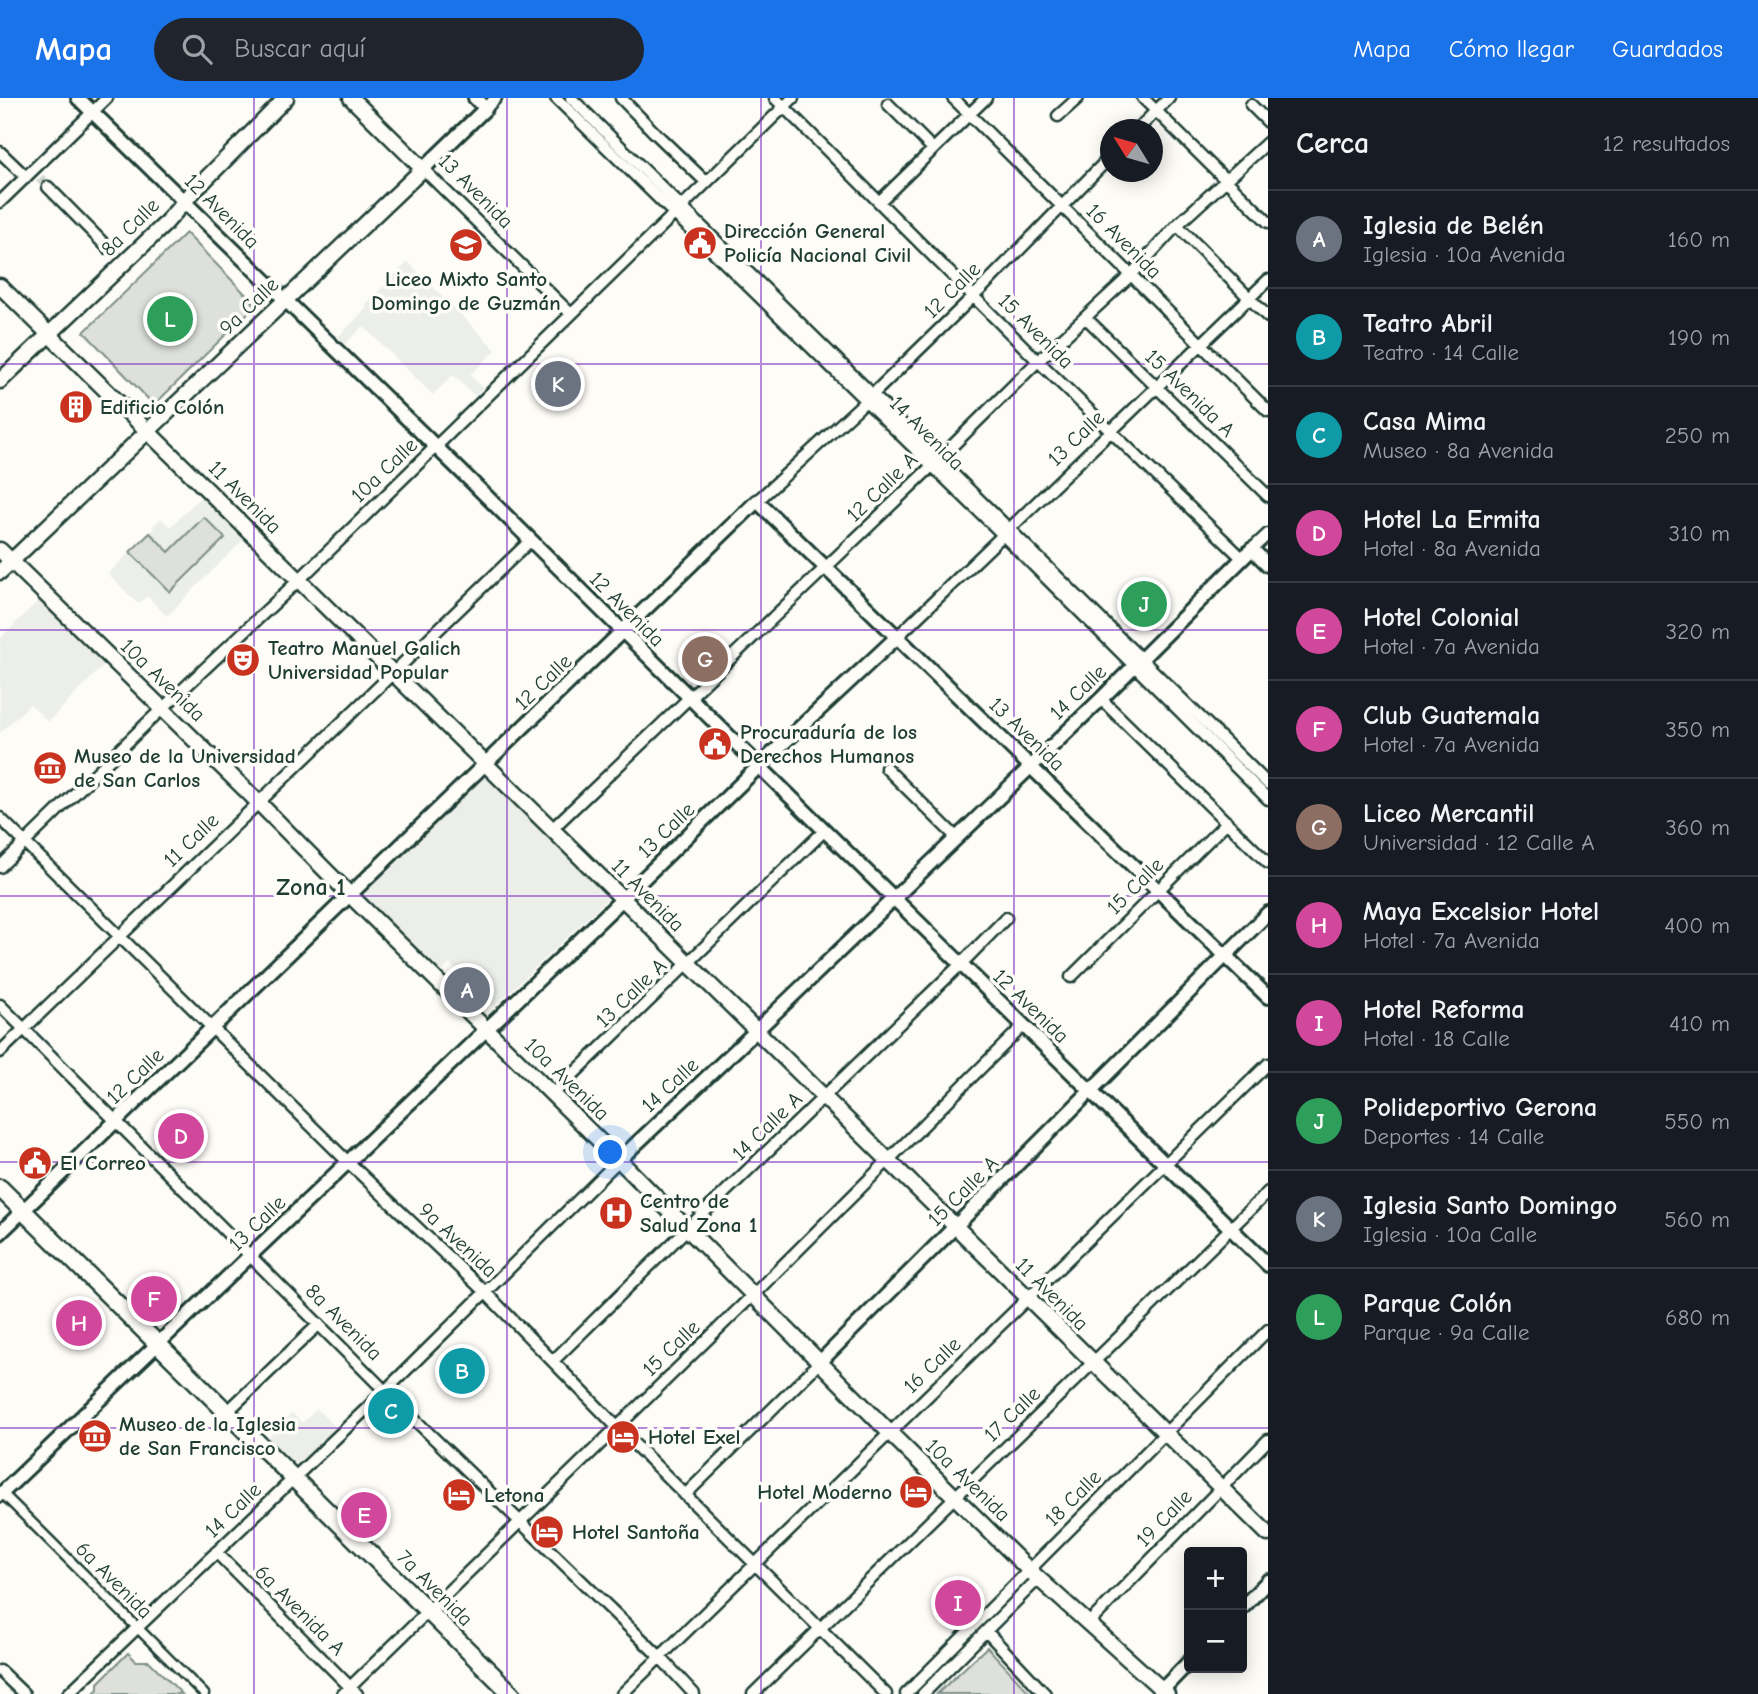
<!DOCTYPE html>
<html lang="es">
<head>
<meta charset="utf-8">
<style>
  :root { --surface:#171b24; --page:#20242c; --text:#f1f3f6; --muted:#9ea1a6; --line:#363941; --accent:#1a73e8 }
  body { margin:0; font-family:"Comic Neue",sans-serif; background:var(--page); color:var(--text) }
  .controls { position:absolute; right:21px; bottom:21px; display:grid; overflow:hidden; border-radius:7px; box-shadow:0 4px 18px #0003 }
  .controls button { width:63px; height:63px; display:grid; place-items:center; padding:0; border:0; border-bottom:2px solid var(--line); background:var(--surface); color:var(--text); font:35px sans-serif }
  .compass { position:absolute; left:1100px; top:21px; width:63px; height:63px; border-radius:50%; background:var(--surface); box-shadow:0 4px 18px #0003; rotate:307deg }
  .you { position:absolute; left:611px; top:1055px; width:24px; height:24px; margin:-18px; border:5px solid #fff; border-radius:50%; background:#1a73e8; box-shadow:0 0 0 10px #1a73e833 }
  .badge { display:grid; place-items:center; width:46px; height:46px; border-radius:50%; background:var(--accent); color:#fff; font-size:23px; font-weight:700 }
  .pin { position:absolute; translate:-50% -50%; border:4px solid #fff; box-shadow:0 2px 7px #0006 }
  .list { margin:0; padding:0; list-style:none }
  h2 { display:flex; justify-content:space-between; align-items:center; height:91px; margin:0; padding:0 28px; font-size:30px }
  h2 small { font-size:23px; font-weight:400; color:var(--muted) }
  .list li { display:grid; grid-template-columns:46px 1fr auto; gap:21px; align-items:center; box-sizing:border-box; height:98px; padding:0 28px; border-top:2px solid var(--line) }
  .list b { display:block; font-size:26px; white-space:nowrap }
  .list p { margin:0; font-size:23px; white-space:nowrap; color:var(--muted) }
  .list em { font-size:23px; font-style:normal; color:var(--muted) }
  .icon { flex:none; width:38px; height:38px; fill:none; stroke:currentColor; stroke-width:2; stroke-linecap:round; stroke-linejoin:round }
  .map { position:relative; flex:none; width:1268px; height:1596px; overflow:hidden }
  header { display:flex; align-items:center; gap:42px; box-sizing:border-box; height:98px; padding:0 35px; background:var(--accent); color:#fff }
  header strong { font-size:33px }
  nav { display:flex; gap:38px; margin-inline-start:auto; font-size:24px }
  .search { width:490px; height:63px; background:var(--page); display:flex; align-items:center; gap:18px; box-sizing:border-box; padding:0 24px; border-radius:38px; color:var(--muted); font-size:26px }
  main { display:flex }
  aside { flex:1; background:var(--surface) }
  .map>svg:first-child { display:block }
  .built { fill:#eceee9 }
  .green { fill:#dde0db; stroke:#7e8e88; stroke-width:2 }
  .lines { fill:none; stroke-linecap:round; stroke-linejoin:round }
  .minor-tunnel { stroke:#d1d6d0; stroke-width:10; stroke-dasharray:10 5; stroke-linecap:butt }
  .pedestrian-casing { stroke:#1f3d34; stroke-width:13 }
  .minor-casing { stroke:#1f3d34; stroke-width:15 }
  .tertiary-casing { stroke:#1f3d34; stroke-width:18 }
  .secondary-casing { stroke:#1f3d34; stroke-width:19 }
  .primary-casing { stroke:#1f3d34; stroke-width:21 }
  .pedestrian { stroke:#fdfcf7; stroke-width:8 }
  .minor { stroke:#fdfcf7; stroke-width:10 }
  .tertiary { stroke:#fdfcf7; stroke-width:12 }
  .secondary { stroke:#fdfcf7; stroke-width:14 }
  .primary { stroke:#fdfcf7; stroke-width:16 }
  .grid { fill:none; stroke:#7b2cbf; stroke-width:2; stroke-opacity:0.55 }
  .labels { text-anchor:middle; stroke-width:7; stroke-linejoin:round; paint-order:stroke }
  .street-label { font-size:21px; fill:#1f3d34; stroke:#fdfcf7 }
  .poi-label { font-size:21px; font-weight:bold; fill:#1f3d34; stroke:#fdfcf7; text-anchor:start }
  .quarter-label { font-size:24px; font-weight:bold; fill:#1f3d34; stroke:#fdfcf7 }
</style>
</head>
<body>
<header>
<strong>Mapa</strong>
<div class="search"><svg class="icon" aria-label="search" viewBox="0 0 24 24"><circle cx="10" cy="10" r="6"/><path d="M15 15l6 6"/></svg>Buscar aquí</div>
<nav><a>Mapa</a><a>Cómo llegar</a><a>Guardados</a></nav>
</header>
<main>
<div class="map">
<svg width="1268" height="1596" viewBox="0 0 1268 1596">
  <rect width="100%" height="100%" fill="#fdfcf7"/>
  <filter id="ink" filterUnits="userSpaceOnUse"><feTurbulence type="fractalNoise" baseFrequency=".0143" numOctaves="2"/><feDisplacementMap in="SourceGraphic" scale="14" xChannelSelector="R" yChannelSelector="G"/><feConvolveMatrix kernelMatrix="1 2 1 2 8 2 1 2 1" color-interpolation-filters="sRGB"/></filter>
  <g filter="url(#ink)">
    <path class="built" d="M 408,164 L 496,252 L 470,277 L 483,290 L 475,298 L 453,277 L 433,297 L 363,228 L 345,246 L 338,239 L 367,210 L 365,207 Z
      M 203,397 L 246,439 L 167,518 L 147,498 L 138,506 L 108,476 L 154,430 L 153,428 L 161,420 L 170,429 Z
      M 40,501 L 105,566 L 48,624 L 30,606 L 0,635 L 0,541 Z
      M 482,678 L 488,678 L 607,795 L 607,801 L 494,909 L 450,866 L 441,875 L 365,800 L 365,791 Z
      M 317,1311 L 336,1330 L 298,1366 L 295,1366 L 268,1340 L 292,1315 L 302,1325 Z"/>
    <path class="green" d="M 186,135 L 256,207 L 154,307 L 84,234 Z
      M 204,419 L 225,440 L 170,494 L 130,454 L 150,435 L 169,454 Z
      M 987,1549 L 1031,1596 L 937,1596 L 938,1595 Z
      M 128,1555 L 136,1563 L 149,1563 L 182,1596 L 93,1596 L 98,1591 L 98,1585 Z"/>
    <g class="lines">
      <path class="minor-tunnel" d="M 40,80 L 48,89
        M 108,150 L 118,159"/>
      <g class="pedestrian-casing">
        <path id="pedestrian" d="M 0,1393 L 204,1596"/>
      </g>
      <g class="minor-casing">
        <path id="minor" d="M 556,0 L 994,428 L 1268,701
          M 571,0 L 1268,686
          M 621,0 L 654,34 L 706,84
          M 775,0 L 1038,263 L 1242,460
          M 953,0 L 1268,313
          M 1143,0 L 1268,124
          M 888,6 L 933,51
          M 1251,7 L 1268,24
          M 486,10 L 496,0
          M 1058,18 L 1078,0
          M 1137,32 L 1169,0
          M 0,54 L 26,79
          M 423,71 L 571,216
          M 48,89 L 108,150
          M 0,104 L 107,0
          M 879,104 L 986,0
          M 1177,127 L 1268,219
          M 1086,220 L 1268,398
          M 757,403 L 869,300 L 980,192 L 1110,59
          M 1252,451 L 1268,436
          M 897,539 L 1268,182
          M 1101,601 L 1268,765
          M 886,670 L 956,739
          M 0,720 L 348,1064 L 485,1194 L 617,1329 L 886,1596
          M 552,731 L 935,365 L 1038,263 L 1131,177 L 1177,127 L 1268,44
          M 0,769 L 147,625 L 299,482 L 793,0
          M 1071,879 L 1227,724
          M 0,907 L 385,1293 L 660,1559 L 694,1596
          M 0,954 L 531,442
          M 553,996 L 825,732
          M 553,1263 L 687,1131 L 961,866 L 1006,820
          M 227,1314 L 319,1226
          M 685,1397 L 819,1265
          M 216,1454 L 357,1596
          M 1089,1525 L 1268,1342
          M 986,1533 L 1045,1596
          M 0,1573 L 24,1596
          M 68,1596 L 385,1293 L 619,1062
          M 343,1596 L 753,1197 L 1023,928
          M 622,1596 L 1268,966
          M 753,1596 L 1268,1094
          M 906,1596 L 1268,1232
          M 923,1596 L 1039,1480"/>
      </g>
      <g class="tertiary-casing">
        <path id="tertiary" d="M 78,0 L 471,383 L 759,668 L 1268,1167
          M 423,71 L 486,10 L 475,0
          M 619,1062 L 756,933 L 1101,601 L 1252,451 L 1268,467
          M 0,1135 L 757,403 L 1268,899
          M 819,1265 L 1268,815
          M 0,1397 L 607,816 L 759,668 L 897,539
          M 1242,1510 L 1268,1483
          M 1162,1592 L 1189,1564"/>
      </g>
      <g class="secondary-casing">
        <path id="secondary" d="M 0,188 L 1268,1436
          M 0,283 L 164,127 L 190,97 L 286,0
          M 0,452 L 258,704 L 350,797 L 619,1062 L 890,1335 L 1029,1472 L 1167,1596
          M 0,474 L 423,71 L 351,0"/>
      </g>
      <g class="primary-casing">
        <path id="primary" d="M 0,1090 L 512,1596"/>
      </g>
      <use href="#pedestrian" class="pedestrian"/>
      <use href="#minor" class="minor"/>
      <use href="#tertiary" class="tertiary"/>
      <use href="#secondary" class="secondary"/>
      <use href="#primary" class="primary"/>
    </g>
  </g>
  <path class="grid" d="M 254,0 L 254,1596M 507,0 L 507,1596M 761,0 L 761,1596M 1014,0 L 1014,1596M 0,266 L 1268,266M 0,532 L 1268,532M 0,798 L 1268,798M 0,1064 L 1268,1064M 0,1330 L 1268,1330"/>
  <defs>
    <g id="civic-disc" transform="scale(1.75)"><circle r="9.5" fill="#c8321e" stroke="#fdfcf7"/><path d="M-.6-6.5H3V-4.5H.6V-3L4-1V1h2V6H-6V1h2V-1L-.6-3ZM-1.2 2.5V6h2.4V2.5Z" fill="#fff"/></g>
    <g id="school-disc" transform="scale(1.75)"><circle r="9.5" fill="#c8321e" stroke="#fdfcf7"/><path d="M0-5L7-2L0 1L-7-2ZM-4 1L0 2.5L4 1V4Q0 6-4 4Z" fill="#fff"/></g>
    <g id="building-disc" transform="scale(1.75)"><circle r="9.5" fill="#c8321e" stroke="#fdfcf7"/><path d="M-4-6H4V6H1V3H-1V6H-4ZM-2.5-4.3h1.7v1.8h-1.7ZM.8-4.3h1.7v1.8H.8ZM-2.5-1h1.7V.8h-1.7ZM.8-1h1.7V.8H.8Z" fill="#fff"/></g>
    <g id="theatre-disc" transform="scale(1.75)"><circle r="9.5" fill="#c8321e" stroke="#fdfcf7"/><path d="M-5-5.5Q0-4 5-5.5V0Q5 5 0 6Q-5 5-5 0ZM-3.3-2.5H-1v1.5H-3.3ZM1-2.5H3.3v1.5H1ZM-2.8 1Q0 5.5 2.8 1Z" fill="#fff"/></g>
    <g id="museum-disc" transform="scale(1.75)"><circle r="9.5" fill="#c8321e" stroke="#fdfcf7"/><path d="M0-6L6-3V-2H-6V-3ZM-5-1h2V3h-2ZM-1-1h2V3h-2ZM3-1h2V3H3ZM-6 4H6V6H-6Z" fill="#fff"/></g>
    <g id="hospital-disc" transform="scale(1.75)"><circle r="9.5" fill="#c8321e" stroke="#fdfcf7"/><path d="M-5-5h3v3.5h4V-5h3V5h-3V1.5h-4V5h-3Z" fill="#fff"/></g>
    <g id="hotel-disc" transform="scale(1.75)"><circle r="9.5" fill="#c8321e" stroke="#fdfcf7"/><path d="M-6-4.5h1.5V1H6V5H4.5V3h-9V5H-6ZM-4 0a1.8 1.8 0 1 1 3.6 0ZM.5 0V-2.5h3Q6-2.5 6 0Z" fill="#fff"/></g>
  </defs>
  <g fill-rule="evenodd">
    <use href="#civic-disc" x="700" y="145"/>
    <use href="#school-disc" x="466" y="147"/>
    <use href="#building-disc" x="76" y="309"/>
    <use href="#theatre-disc" x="243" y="562"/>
    <use href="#civic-disc" x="715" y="646"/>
    <use href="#museum-disc" x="50" y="670"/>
    <use href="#civic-disc" x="35" y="1065"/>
    <use href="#hospital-disc" x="616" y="1115"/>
    <use href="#museum-disc" x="95" y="1338"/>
    <use href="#hotel-disc" x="623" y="1339"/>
    <use href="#hotel-disc" x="916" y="1394"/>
    <use href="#hotel-disc" x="459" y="1397"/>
    <use href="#hotel-disc" x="547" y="1434"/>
  </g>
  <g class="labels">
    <g class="street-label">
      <text transform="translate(476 93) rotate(45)" y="7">13 Avenida</text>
      <text transform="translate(222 113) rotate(45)" y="7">12 Avenida</text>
      <text transform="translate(130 129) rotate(-45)" y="7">8a Calle</text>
      <text transform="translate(1124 143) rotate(45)" y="7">16 Avenida</text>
      <text transform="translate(952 192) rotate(-45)" y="7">12 Calle</text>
      <text transform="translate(249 208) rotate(-44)" y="7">9a Calle</text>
      <text transform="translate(1036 233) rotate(45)" y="7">15 Avenida</text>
      <text transform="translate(1190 295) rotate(44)" y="7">15 Avenida A</text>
      <text transform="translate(927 335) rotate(45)" y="7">14 Avenida</text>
      <text transform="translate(1076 340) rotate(-44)" y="7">13 Calle</text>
      <text transform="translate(384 372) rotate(-44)" y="7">10a Calle</text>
      <text transform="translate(882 389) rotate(-44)" y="7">12 Calle A</text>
      <text transform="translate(245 399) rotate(45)" y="7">11 Avenida</text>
      <text transform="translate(627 511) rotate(45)" y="7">12 Avenida</text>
      <text transform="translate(163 582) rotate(44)" y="7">10a Avenida</text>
      <text transform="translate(543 584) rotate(-44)" y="7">12 Calle</text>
      <text transform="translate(1078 594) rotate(-44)" y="7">14 Calle</text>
      <text transform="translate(1027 636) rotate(44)" y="7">13 Avenida</text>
      <text transform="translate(666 732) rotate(-44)" y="7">13 Calle</text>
      <text transform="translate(191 742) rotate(-44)" y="7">11 Calle</text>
      <text transform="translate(1135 788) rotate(-45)" y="7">15 Calle</text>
      <text transform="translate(648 797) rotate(45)" y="7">11 Avenida</text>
      <text transform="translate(631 895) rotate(-44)" y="7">13 Calle A</text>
      <text transform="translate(1031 908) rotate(44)" y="7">12 Avenida</text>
      <text transform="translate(135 978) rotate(-44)" y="7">12 Calle</text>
      <text transform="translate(567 981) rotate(44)" y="7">10a Avenida</text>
      <text transform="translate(670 987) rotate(-43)" y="7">14 Calle</text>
      <text transform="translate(767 1028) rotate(-44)" y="7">14 Calle A</text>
      <text transform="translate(963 1093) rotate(-45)" y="7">15 Calle A</text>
      <text transform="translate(257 1125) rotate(-44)" y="7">13 Calle</text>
      <text transform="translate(458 1142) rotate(43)" y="7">9a Avenida</text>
      <text transform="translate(1052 1196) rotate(45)" y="7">11 Avenida</text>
      <text transform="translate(344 1224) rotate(45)" y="7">8a Avenida</text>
      <text transform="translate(671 1250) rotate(-44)" y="7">15 Calle</text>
      <text transform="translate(932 1267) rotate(-44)" y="7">16 Calle</text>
      <text transform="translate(1012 1316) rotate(-44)" y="7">17 Calle</text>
      <text transform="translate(968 1382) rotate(44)" y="7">10a Avenida</text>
      <text transform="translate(1073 1400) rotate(-45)" y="7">18 Calle</text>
      <text transform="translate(233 1412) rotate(-44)" y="7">14 Calle</text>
      <text transform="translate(1164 1420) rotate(-46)" y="7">19 Calle</text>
      <text transform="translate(114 1482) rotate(45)" y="7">6a Avenida</text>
      <text transform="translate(435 1490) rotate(45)" y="7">7a Avenida</text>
      <text transform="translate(300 1512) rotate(45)" y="7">6a Avenida A</text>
    </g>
    <g class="poi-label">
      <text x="724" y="140">Dirección General<tspan x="724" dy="24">Policía Nacional Civil</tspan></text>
      <text x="466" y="188" text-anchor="middle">Liceo Mixto Santo<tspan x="466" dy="24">Domingo de Guzmán</tspan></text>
      <text x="100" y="316">Edificio Colón</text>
      <text x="268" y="557">Teatro Manuel Galich<tspan x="268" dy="24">Universidad Popular</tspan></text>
      <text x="740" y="641">Procuraduría de los<tspan x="740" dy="24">Derechos Humanos</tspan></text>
      <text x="74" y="665">Museo de la Universidad<tspan x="74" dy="24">de San Carlos</tspan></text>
      <text x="60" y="1072">El Correo</text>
      <text x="640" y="1110">Centro de<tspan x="640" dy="24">Salud Zona 1</tspan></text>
      <text x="119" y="1333">Museo de la Iglesia<tspan x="119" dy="24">de San Francisco</tspan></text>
      <text x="648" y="1346">Hotel Exel</text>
      <text x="892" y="1401" text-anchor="end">Hotel Moderno</text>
      <text x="484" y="1404">Letona</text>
      <text x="572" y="1441">Hotel Santoña</text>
    </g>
    <g class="quarter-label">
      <text x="311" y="797">Zona 1</text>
    </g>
  </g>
</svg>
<div class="controls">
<button>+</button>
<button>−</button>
</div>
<svg class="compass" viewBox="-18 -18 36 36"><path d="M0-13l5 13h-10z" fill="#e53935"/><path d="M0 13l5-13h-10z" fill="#9ea1a6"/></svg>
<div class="you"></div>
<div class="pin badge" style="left:467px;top:892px;background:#6b7280">A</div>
<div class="pin badge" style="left:462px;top:1273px;background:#0f9aa8">B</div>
<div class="pin badge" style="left:391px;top:1313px;background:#0f9aa8">C</div>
<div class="pin badge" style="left:181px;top:1038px;background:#d1479c">D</div>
<div class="pin badge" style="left:364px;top:1417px;background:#d1479c">E</div>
<div class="pin badge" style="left:154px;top:1201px;background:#d1479c">F</div>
<div class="pin badge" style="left:705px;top:561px;background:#8d6e63">G</div>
<div class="pin badge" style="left:79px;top:1225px;background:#d1479c">H</div>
<div class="pin badge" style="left:958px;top:1505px;background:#d1479c">I</div>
<div class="pin badge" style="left:1144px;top:506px;background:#2e9e5b">J</div>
<div class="pin badge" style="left:558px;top:286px;background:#6b7280">K</div>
<div class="pin badge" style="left:170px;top:221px;background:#2e9e5b">L</div>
</div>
<aside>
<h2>Cerca<small>12 resultados</small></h2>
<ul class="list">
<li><span class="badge" style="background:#6b7280">A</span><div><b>Iglesia de Belén</b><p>Iglesia · 10a Avenida</p></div><em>160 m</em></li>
<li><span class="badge" style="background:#0f9aa8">B</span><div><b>Teatro Abril</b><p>Teatro · 14 Calle</p></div><em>190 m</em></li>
<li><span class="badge" style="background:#0f9aa8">C</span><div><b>Casa Mima</b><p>Museo · 8a Avenida</p></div><em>250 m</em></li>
<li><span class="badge" style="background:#d1479c">D</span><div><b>Hotel La Ermita</b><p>Hotel · 8a Avenida</p></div><em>310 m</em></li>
<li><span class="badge" style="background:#d1479c">E</span><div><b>Hotel Colonial</b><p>Hotel · 7a Avenida</p></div><em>320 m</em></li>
<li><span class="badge" style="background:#d1479c">F</span><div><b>Club Guatemala</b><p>Hotel · 7a Avenida</p></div><em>350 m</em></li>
<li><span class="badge" style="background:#8d6e63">G</span><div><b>Liceo Mercantil</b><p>Universidad · 12 Calle A</p></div><em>360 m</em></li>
<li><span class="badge" style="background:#d1479c">H</span><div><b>Maya Excelsior Hotel</b><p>Hotel · 7a Avenida</p></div><em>400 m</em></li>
<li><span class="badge" style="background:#d1479c">I</span><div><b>Hotel Reforma</b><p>Hotel · 18 Calle</p></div><em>410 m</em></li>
<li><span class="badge" style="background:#2e9e5b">J</span><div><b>Polideportivo Gerona</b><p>Deportes · 14 Calle</p></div><em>550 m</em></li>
<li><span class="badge" style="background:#6b7280">K</span><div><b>Iglesia Santo Domingo</b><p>Iglesia · 10a Calle</p></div><em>560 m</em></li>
<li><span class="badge" style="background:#2e9e5b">L</span><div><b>Parque Colón</b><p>Parque · 9a Calle</p></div><em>680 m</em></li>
</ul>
</aside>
</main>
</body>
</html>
